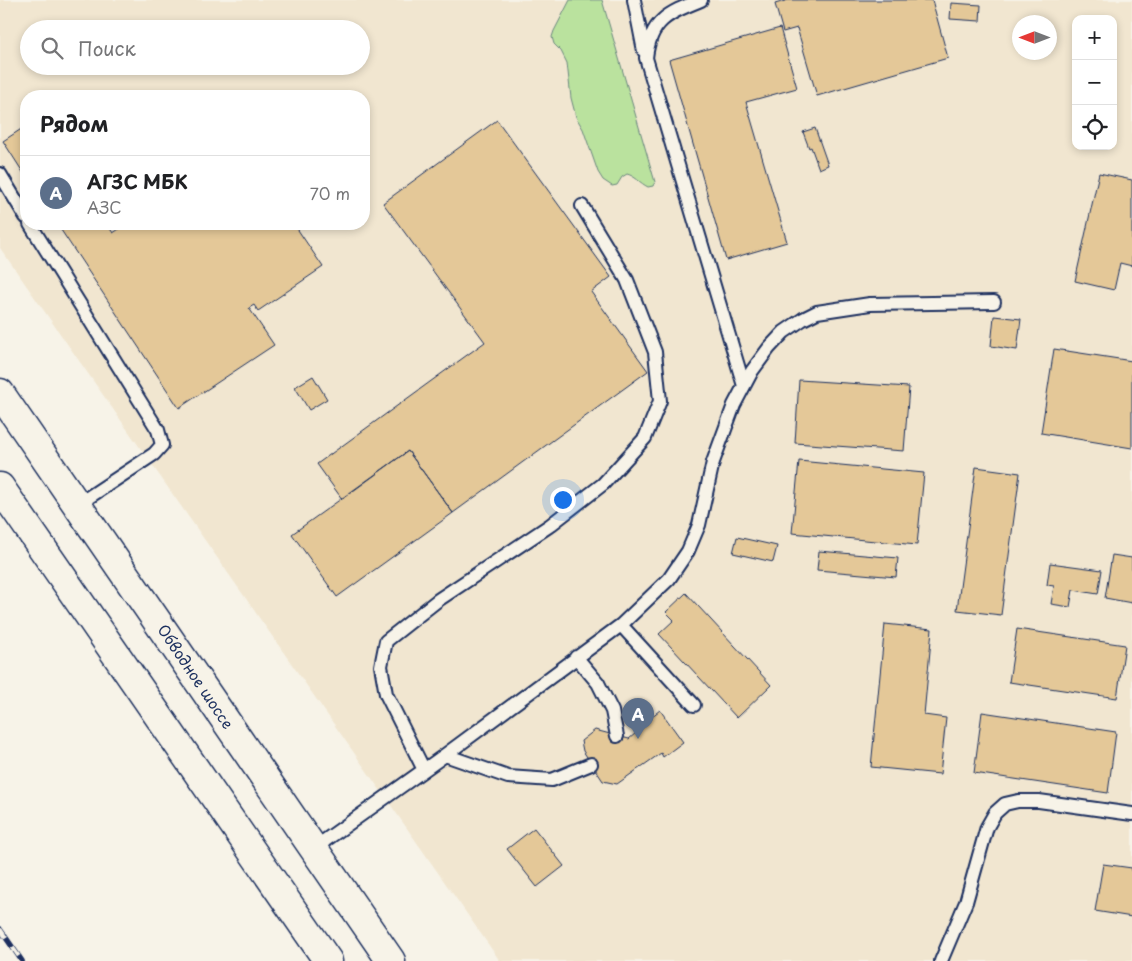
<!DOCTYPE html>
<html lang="ru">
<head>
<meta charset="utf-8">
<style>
  :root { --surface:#fff; --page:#f6f6f6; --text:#202124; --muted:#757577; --line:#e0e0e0; --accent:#c8321e }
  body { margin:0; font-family:"Playpen Sans",sans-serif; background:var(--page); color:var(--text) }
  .controls { position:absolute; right:15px; top:15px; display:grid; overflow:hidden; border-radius:10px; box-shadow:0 2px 8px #0003 }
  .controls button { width:45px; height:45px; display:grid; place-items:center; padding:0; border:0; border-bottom:1px solid var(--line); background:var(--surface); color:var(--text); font:25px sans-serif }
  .compass { position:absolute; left:1012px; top:15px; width:45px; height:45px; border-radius:50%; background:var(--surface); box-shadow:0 2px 8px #0003; rotate:270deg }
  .you { position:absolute; left:562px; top:499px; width:18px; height:18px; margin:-12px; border:4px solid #fff; border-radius:50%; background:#1a73e8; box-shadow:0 0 0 8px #1a73e833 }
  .badge { display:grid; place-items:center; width:32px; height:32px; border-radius:50%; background:var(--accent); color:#fff; font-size:16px; font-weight:700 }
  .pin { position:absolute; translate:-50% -41px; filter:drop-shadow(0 1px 2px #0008) }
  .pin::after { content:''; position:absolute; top:26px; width:18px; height:15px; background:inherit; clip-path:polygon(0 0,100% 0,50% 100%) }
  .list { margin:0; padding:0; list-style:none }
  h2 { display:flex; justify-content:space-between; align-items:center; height:65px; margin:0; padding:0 20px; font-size:21px }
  h2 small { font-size:16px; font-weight:400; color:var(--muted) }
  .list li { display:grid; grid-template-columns:32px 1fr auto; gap:15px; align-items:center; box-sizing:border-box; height:75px; padding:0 20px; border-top:1px solid var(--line) }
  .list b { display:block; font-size:19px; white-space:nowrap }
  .list p { margin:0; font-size:16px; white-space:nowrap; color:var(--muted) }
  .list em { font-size:16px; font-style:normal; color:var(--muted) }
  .icon { flex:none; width:28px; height:28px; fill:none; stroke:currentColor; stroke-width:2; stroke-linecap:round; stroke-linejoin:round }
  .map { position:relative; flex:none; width:1132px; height:961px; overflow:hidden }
  .search { position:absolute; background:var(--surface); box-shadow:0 2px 8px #0003; left:20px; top:20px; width:350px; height:55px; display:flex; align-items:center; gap:12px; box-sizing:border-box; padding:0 18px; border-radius:28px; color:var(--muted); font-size:19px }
  .panel { position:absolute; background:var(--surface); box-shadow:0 2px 8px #0003; left:20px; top:90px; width:350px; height:140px; border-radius:20px }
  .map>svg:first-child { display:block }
  .built { fill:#f1e6d0; fill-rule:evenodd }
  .green { fill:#bae29e; stroke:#6a887e }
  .building { fill:#e4c898; stroke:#1b2f5e }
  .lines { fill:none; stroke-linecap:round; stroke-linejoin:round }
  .service-casing { stroke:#1b2f5e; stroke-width:16 }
  .primary-casing { stroke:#1b2f5e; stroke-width:31 }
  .service { stroke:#f7f3e8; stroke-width:12 }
  .primary { stroke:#f7f3e8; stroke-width:28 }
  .rail-casing { stroke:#1b2f5e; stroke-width:5.5 }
  .rail { stroke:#f7f3e8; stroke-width:4; stroke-dasharray:11; stroke-linecap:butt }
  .labels { text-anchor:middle; stroke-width:4.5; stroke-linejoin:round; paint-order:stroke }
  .street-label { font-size:15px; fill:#1b2f5e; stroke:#f7f3e8 }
</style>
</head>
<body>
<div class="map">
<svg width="1132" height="961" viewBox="0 0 1132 961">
  <rect width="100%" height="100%" fill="#f7f3e8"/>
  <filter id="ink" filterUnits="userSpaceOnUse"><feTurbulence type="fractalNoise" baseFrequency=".02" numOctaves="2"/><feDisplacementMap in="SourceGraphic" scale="10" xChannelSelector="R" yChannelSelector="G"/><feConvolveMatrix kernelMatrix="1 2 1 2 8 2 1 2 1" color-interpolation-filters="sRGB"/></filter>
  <g filter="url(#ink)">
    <path class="built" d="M 0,0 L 1132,0 L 1132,961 L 500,961 L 0,248 ZM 1076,19 L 1113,19 L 1113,146 L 1076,146 ZM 1020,22 L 1050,22 L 1050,52 L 1020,52 ZM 29,29 L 361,29 L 361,66 L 29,66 ZM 26,96 L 364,96 L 364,224 L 26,224 Z"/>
    <path class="green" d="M 570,0 L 602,0 L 655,182 L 653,186 L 648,187 C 640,183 635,176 627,174 L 622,177 L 617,185 L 612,186 L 603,180 L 598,172 L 583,129 L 576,117 L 571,98 L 567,63 L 561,51 L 554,44 L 552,37 L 554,31 Z"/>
    <path class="building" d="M 788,0 L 932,0 L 948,58 L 817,96 L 797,28 L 783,32 L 775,4 Z
      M 951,3 L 981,5 L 980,21 L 950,19 Z
      M 780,28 L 797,88 L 746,102 L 787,242 L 726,260 L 669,60 Z
      M 497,120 L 611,277 L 591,292 L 648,371 L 453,513 L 408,451 L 342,499 L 317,464 L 485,342 L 383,203 Z
      M 26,126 L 26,177 L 3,141 Z
      M 815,128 L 828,165 L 819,169 L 811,147 L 809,148 L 803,132 Z
      M 1099,173 L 1132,180 L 1132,266 L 1120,263 L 1114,290 L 1075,281 Z
      M 57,224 L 107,224 L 113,233 L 127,224 L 294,224 L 323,267 L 258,311 L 254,305 L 249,308 L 274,345 L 179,408 Z
      M 994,316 L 1021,319 L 1017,350 L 991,346 Z
      M 1054,349 L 1132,361 L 1132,448 L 1041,433 Z
      M 313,376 L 327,399 L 309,410 L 295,387 Z
      M 799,380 L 909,387 L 904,451 L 795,443 Z
      M 408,451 L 453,513 L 337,597 L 292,534 Z
      M 799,461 L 924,473 L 917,545 L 792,533 Z
      M 976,467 L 1020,473 L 1001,615 L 957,610 Z
      M 737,537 L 777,546 L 773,562 L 733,553 Z
      M 819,551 L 898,558 L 896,577 L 817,570 Z
      M 1112,555 L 1132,558 L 1132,603 L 1105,598 Z
      M 1050,563 L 1102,570 L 1098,594 L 1073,590 L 1070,607 L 1051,604 L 1054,586 L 1047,585 Z
      M 686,593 L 771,685 L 737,718 L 659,634 L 674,620 L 666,612 Z
      M 885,624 L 932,629 L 924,715 L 946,718 L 940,774 L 871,767 Z
      M 1017,629 L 1125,645 L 1117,698 L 1009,682 Z
      M 660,710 L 683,742 L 663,757 L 661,753 L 617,784 L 603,781 L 583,751 L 581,741 L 595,730 L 629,739 L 643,727 L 642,724 Z
      M 982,712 L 1116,732 L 1108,793 L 974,773 Z
      M 534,828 L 564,866 L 537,887 L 507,849 Z
      M 1103,864 L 1132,868 L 1132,917 L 1095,911 Z"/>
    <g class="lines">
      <g class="service-casing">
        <path id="service" d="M 634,0 L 644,51
          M 701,0 C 669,13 650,20 646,58 L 744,386
          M 0,174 L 26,217
          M 30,224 L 158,430 L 162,445 L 154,454 L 77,505
          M 621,625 L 694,705
          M 576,657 L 598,683 L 612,711 L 617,736
          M 445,755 L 508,777 L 552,780 L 591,764
          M 424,770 L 386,694 L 381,666 L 386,641 L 438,600 L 549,526 L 603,484 L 645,438 L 660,401 L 655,352 L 627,280 L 582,206
          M 313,849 L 445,755 L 621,625 L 669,579 L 688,551 L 699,525 L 713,462 L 734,405 L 752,371 L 769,348 L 784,332 L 803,319 L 817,312 L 870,304 L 994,302
          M 941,961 L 966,902 L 987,827 L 995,813 L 1005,804 L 1018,801 L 1039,801 L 1132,814"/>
      </g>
      <g class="primary-casing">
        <path id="primary" d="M 0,393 L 391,961
          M 0,487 L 328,961"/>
      </g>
      <use href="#service" class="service"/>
      <use href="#primary" class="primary"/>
      <g class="rail-casing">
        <path id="rail" d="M 0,929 L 22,961"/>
      </g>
      <use href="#rail" class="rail"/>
    </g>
  </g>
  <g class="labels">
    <g class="street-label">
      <text transform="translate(195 677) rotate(56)" y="5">Обводное шоссе</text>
    </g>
  </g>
</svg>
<div class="controls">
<button>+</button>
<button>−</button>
<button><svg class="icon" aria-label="locate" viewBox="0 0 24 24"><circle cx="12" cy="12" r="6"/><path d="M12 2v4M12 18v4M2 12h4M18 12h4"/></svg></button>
</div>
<svg class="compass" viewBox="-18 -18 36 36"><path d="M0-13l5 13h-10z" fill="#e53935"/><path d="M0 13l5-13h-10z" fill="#757577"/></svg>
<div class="you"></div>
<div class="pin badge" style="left:638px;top:739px;background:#5c6f8a">A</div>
<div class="search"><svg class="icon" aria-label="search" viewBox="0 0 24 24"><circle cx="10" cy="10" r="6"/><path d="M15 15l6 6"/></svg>Поиск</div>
<section class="panel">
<h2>Рядом<small></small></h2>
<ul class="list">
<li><span class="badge" style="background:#5c6f8a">A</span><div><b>АГЗС МБК</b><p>АЗС</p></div><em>70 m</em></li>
</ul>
</section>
</div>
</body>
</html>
